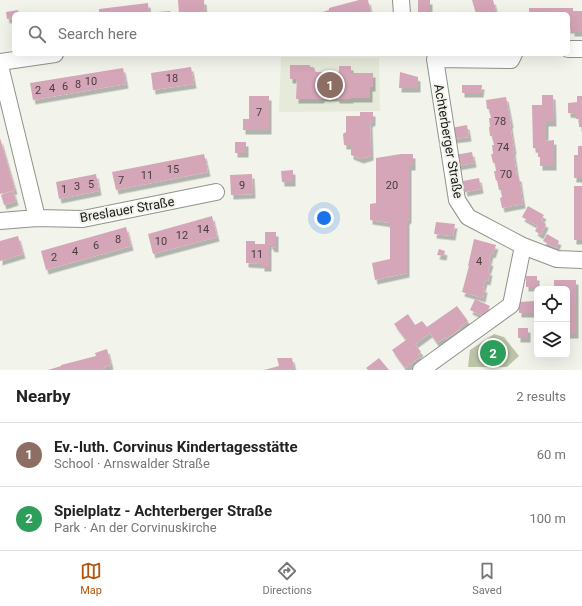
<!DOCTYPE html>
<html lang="en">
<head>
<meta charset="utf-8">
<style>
  :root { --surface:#fff; --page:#f6f6f6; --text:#222; --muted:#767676; --line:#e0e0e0; --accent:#b45309 }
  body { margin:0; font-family:Roboto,sans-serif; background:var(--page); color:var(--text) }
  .controls { position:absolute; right:12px; bottom:12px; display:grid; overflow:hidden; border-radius:6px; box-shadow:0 4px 16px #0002 }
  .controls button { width:36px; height:36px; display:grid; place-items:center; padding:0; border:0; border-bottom:1px solid var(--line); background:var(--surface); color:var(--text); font:20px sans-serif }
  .you { position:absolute; left:324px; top:218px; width:14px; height:14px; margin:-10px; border:3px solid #fff; border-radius:50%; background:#1a73e8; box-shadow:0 0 0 6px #1a73e833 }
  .badge { display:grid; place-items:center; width:26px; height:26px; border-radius:50%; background:var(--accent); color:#fff; font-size:13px; font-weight:700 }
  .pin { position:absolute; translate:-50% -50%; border:2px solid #fff; box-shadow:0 1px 4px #0006 }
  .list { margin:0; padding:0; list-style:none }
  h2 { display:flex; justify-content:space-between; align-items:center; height:52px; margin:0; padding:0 16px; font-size:17px }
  h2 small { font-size:13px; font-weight:400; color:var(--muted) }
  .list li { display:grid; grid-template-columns:26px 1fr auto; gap:12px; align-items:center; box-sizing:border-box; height:64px; padding:0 16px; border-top:1px solid var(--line) }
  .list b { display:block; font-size:15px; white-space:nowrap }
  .list p { margin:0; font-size:13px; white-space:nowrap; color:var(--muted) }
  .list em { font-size:13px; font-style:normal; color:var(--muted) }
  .icon { flex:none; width:22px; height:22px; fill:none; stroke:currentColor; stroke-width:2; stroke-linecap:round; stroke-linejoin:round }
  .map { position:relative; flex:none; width:582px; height:370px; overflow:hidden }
  .search { position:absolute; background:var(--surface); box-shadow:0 4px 16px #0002; left:12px; right:12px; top:12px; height:44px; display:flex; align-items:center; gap:10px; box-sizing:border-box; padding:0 14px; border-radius:6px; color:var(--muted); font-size:15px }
  .sheet { height:180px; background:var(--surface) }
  nav { display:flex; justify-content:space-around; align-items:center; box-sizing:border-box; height:56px; border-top:1px solid var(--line); background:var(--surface); font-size:11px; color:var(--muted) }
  nav a { display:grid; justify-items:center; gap:2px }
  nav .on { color:var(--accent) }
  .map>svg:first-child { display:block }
  .built { fill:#e5eada }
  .green { fill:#bbc4a6 }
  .building { fill:#d5a5b8; filter:url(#shadow) }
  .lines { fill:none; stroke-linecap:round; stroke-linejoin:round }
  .street-casing { stroke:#90938b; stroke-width:18 }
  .street { stroke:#fff; stroke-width:16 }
  .labels { text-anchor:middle; stroke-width:4; stroke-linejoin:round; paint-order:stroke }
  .number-label { font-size:11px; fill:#483d3f }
  .street-label { font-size:13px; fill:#191a17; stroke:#f2f4ec }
</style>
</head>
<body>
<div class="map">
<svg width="582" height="370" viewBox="0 0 582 370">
  <defs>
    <filter id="shadow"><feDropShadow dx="2.5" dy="4.5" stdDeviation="0" flood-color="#0004"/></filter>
  </defs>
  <rect width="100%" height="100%" fill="#f2f4ec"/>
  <path class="built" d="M 281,57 L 379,58 L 380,111 L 279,112 Z"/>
  <path class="green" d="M 494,334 L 504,337 L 519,356 L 507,367 L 468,367 L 470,350 Z"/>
  <path class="building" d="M 178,0 L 204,0 L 205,14 L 179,14 Z
    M 359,0 L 368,0 L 371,14 L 315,14 L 329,10 L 329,8 Z
    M 418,0 L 430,0 L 430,14 L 418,14 Z
    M 472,0 L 493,0 L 497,14 L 476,14 Z
    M 148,3 L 149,14 L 99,14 L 99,9 Z
    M 529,8 L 573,8 L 573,11 L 582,11 L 582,32 L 572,32 L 572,29 L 568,29 L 568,14 L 529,14 Z
    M 18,10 L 19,14 L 14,14 L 14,18 L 7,19 L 6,12 Z
    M 170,11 L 171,14 L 157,14 L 157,12 Z
    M 290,65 L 310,65 L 310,67 L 313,67 L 315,69 L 315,72 L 339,72 L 339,66 L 351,66 L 351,73 L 373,73 L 373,87 L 370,87 L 370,98 L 351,98 L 351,99 L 337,99 L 337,97 L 322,97 L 322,99 L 296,99 L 297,79 L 290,79 Z
    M 191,67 L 194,84 L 153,90 L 151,73 Z
    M 123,68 L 126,84 L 33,100 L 30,83 Z
    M 400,72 L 418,77 L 418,88 L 399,88 Z
    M 462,85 L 482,85 L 481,93 L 462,93 Z
    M 542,95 L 553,95 L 554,122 L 546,122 L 546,141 L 554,140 L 554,166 L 540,166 L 540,157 L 538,157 L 538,149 L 533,148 L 532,105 L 542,105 Z
    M 249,96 L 269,96 L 269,130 L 243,130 L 243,119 L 249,119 Z
    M 577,96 L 582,96 L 582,127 L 579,127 L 579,119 L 576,119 L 576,114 L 568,113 L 568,103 L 577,102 Z
    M 506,97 L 511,123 L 510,124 L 514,150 L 513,150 L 517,177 L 519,177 L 523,204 L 502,208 L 500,198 L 502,197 L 501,190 L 499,190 L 497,180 L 496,181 L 494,171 L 496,171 L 495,163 L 493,163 L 491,154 L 493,154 L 492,145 L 494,145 L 492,136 L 490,136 L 489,127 L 490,127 L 489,118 L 491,118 L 489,109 L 487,109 L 486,100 Z
    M 360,112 L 373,112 L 373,121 L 370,123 L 371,156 L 361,159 L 351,155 L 351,145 L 344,145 L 343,134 L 346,132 L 346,116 L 360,116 Z
    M 467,125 L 469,137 L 453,139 L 451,128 Z
    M 0,138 L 15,190 L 0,194 Z
    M 235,142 L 246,142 L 246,153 L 235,153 Z
    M 578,146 L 582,146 L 582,178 L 574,178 L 574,155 L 578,155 Z
    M 472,152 L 474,163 L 457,166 L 455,155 Z
    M 204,154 L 208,172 L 116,190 L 112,172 Z
    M 401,154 L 413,154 L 413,166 L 409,166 L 409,219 L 407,220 L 407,273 L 375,280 L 372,263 L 390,259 L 390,223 L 370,220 L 370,204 L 376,203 L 376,158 Z
    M 293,170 L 293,182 L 282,182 L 281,171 Z
    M 96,174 L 99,191 L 59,199 L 56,182 Z
    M 252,174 L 253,194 L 231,195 L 230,175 Z
    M 479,178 L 481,189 L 465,192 L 463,181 Z
    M 574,186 L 582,186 L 582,240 L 574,240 Z
    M 13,191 L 16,201 L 4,205 L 1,195 Z
    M 528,206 L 544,215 L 541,220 L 546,224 L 541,235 L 535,231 L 538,226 L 522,217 Z
    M 212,216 L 217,237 L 153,254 L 148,234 Z
    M 436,222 L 455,224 L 453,236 L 434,234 Z
    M 126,227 L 131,246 L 46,270 L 41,251 Z
    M 265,232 L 276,232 L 276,248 L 271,247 L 271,245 L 269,244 L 269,267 L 262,267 L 262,264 L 246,263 L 246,241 L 255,241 L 255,244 L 265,244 Z
    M 547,234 L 559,241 L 556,248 L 543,241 Z
    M 18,236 L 23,254 L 0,261 L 0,241 Z
    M 474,239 L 496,245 L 493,254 L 491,253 L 489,261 L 491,262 L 488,271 L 490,271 L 488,281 L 485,280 L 483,288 L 485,288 L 483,298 L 462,292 L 469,266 L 468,266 Z
    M 439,249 L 445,251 L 444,256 L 437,255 Z
    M 526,276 L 537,276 L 537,287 L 526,287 Z
    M 554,280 L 576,280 L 576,334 L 567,334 L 567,289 L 554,289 Z
    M 475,299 L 490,306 L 485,317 L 470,310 Z
    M 535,301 L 535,313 L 519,313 L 519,302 Z
    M 457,306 L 468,321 L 460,327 L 461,328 L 446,339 L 445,337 L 437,343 L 430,333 L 415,344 L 421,352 L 418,354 L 420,357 L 405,368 L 392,350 L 406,340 L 394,324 L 408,314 L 415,325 L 422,321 L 427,327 Z
    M 518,328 L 528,328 L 528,338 L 518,338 Z
    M 107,349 L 111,365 L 104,367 L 105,370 L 48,370 L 61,366 L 61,365 L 96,356 L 95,353 Z
    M 277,358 L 292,358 L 294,368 L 287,370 L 264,370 L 279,366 Z
    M 379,358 L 389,370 L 368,370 L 366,368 Z"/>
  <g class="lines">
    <g class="street-casing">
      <path id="street" d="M 401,0 L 402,14
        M 568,49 L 582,49
        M 435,59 L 457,200 L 468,217 L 523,246 L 557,259 L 582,260
        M 435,59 L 511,60 L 514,54
        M 0,62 L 55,54
        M 0,66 L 37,218
        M 0,221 L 37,218 L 83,219 L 216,192
        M 421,370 L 511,305 L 523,246"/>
    </g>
    <use href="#street" class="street"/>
  </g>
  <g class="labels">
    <g class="number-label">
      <text x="172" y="82">18</text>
      <text x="91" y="85">10</text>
      <text x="78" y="88">8</text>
      <text x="65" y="90">6</text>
      <text x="52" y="92">4</text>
      <text x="38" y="94">2</text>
      <text x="259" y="116">7</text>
      <text x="500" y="125">78</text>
      <text x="503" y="151">74</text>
      <text x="173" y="173">15</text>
      <text x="506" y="178">70</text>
      <text x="147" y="179">11</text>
      <text x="121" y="184">7</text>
      <text x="91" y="188">5</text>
      <text x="242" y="189">9</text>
      <text x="392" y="189">20</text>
      <text x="77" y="190">3</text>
      <text x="64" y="193">1</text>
      <text x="203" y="233">14</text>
      <text x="182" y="239">12</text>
      <text x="118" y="243">8</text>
      <text x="161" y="245">10</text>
      <text x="96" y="249">6</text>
      <text x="75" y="255">4</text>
      <text x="257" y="258">11</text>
      <text x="54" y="261">2</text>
      <text x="479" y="265">4</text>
    </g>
    <g class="street-label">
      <text transform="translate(449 141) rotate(80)" y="5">Achterberger Straße</text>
      <text transform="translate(127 209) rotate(-10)" y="5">Breslauer Straße</text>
    </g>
  </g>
</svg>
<div class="controls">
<button><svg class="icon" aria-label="locate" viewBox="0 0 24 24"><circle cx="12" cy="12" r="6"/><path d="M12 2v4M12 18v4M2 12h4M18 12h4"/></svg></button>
<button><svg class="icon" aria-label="layers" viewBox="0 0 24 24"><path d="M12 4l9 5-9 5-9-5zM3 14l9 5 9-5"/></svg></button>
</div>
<div class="you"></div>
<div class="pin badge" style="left:330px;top:85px;background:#8d6e63">1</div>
<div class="pin badge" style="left:493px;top:353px;background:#2e9e5b">2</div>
<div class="search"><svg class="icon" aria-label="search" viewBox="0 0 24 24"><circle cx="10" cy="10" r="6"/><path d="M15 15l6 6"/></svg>Search here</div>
</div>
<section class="sheet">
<h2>Nearby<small>2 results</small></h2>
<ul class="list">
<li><span class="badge" style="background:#8d6e63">1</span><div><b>Ev.-luth. Corvinus Kindertagesstätte</b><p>School · Arnswalder Straße</p></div><em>60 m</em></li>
<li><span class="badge" style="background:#2e9e5b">2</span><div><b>Spielplatz - Achterberger Straße</b><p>Park · An der Corvinuskirche</p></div><em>100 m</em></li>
</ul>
</section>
<nav>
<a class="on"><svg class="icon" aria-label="map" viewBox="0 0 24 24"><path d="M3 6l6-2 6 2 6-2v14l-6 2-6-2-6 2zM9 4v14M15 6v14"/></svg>Map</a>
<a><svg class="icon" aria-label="directions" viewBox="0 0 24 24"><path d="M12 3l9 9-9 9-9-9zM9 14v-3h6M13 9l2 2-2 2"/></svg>Directions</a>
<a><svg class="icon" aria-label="saved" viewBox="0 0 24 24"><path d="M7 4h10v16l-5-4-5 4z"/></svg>Saved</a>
</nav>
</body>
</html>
